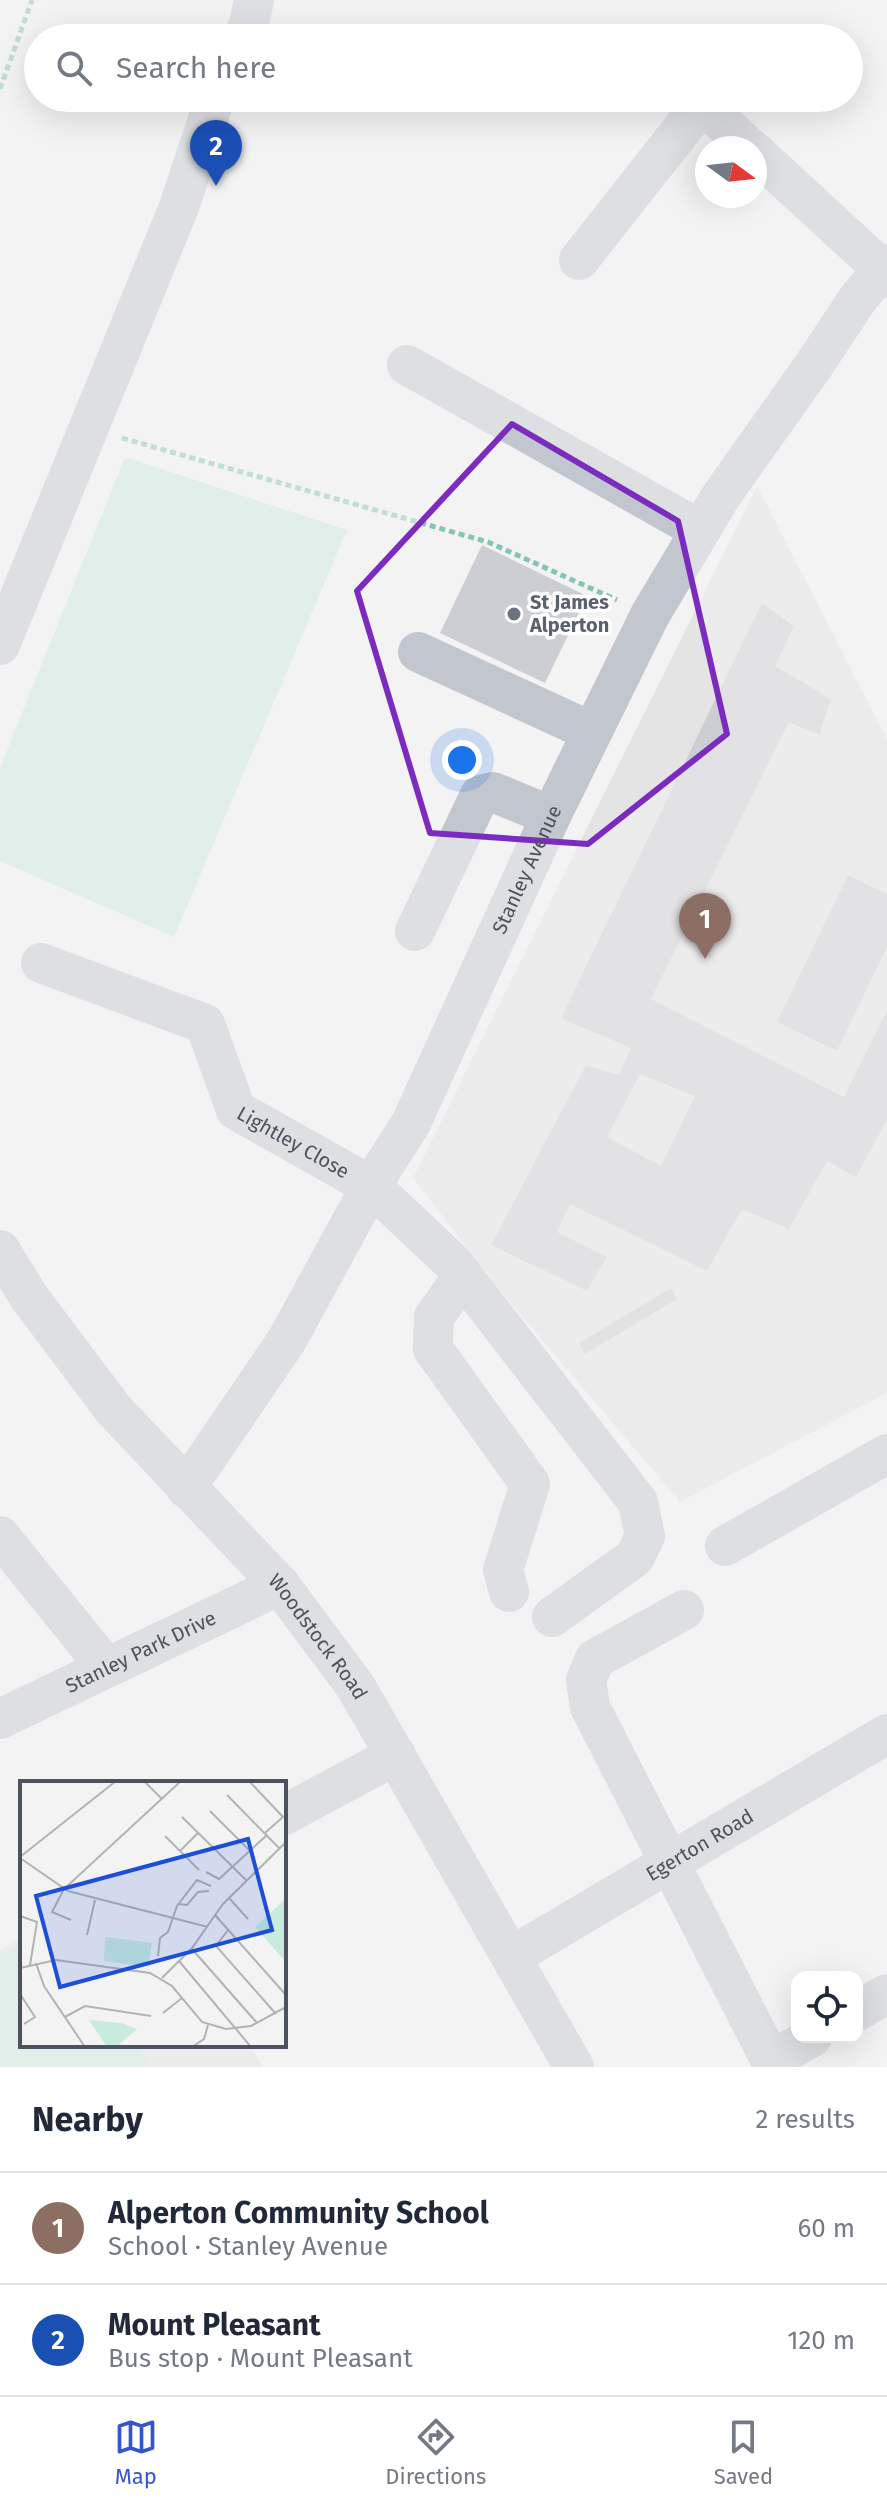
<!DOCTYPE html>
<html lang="en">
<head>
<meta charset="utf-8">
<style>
  :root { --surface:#fff; --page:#f6f6f7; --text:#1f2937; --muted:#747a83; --line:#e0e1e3; --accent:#3355cf }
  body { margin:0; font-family:"Fira Sans",sans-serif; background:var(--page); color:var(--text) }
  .controls { position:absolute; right:24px; bottom:24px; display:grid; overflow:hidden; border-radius:16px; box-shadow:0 8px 32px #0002 }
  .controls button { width:72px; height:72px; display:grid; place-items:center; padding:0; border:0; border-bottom:2px solid var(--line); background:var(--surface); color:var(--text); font:40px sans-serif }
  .compass { position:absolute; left:695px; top:136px; width:72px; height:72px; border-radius:50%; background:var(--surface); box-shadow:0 8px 32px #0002; rotate:105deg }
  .you { position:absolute; left:462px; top:760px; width:28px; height:28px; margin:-20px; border:6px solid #fff; border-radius:50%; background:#1a73e8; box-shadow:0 0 0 12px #1a73e833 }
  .badge { display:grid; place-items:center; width:52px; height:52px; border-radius:50%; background:var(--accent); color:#fff; font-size:26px; font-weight:700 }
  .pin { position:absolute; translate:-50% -66px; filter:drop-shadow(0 2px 4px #0008) }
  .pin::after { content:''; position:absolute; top:42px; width:28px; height:24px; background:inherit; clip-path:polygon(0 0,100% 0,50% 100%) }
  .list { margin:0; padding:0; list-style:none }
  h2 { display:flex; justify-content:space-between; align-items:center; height:104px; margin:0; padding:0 32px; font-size:34px }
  h2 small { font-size:26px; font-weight:400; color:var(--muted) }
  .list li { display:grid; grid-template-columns:52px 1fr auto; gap:24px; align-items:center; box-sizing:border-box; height:112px; padding:0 32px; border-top:2px solid var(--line) }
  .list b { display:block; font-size:30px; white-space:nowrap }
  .list p { margin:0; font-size:26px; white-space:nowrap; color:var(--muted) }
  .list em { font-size:26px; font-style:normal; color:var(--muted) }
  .icon { flex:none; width:44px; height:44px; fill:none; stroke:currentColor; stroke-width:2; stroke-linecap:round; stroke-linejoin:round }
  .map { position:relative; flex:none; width:887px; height:2067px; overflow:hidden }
  .search { position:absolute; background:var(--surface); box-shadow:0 8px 32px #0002; left:24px; right:24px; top:24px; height:88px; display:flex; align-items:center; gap:20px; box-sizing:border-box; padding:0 28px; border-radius:44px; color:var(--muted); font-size:30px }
  .sheet { height:328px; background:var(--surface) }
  nav { display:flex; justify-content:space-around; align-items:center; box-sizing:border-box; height:112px; border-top:2px solid var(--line); background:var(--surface); font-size:22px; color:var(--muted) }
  nav a { display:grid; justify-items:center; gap:4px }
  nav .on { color:var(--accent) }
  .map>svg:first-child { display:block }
  .education { fill:#e5e4e4 }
  .green { fill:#c8ebdd }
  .building { fill:#cdced4; fill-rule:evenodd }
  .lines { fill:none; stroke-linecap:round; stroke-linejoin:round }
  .path { stroke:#84c5b3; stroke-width:5; stroke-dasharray:6 4; stroke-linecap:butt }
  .minor { stroke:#c2c7cf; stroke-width:40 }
  .marked { fill:none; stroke:#7b2cbf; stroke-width:6; stroke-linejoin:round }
  .worship-dot { fill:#6b7280; stroke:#fff; stroke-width:3 }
  .labels { text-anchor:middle; stroke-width:7; stroke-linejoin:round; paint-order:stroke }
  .worship-label { font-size:20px; font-weight:bold; fill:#5b616d; stroke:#fff; text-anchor:start }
  .street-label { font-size:20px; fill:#4c525e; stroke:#fff }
  .inset-road { fill:none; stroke:#b1b3b7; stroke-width:2 }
  .view { fill:#1d4ed8; fill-opacity:0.15; stroke:#1d4ed8; stroke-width:4 }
  .inset-edge { fill:none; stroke:#4c525e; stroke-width:4 }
</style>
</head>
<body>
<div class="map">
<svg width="887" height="2067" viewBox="0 0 887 2067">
  <rect width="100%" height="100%" fill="#f4f3f3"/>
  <path class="education" d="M 757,486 L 887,739 L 887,1393 L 680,1502 L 497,1287 L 413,1178 Z
    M 22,1939 L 22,2045 L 250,2045 L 263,2067 L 0,2067 L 0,1949 Z"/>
  <path class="green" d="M 125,457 L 347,530 L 174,937 L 0,861 L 0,768 Z
    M 22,1944 L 22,2045 L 138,2045 L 150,2067 L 0,2067 L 0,1955 Z"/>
  <path class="building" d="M 482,545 L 587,596 L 545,683 L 440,633 Z
    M 762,603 L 794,626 L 775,666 L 831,699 L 819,735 L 789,722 L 651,999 L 844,1097 L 887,1011 L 887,1120 L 856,1177 L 827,1161 L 789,1229 L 742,1209 L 707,1271 L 570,1204 L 557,1232 L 607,1257 L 587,1291 L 491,1245 L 586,1065 L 619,1075 L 631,1048 L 561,1018 ZM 640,1074 L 695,1096 L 661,1166 L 607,1137 Z
    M 848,875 L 887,894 L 887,947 L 837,1051 L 777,1022 Z
    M 671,1288 L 677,1299 L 585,1354 L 579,1343 Z"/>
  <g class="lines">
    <path class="path" d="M 0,89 L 32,0
      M 122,438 L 488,542 L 617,600"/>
    <g class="minor">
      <path d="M 243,38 L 249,24 L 254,0"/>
      <path d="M 755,152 L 882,269 L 887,278"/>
      <path d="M 579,260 L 702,104 L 750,148"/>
      <path d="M 407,365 L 700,530"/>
      <path d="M 0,645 L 179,207 L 215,98"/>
      <path d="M 418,652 L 592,732"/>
      <path d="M 415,931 L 480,795 L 493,792 L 551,816"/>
      <path id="s1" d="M 41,963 L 205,1024 L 236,1110 L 371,1186 L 452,1262 L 638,1502 L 645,1536 L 635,1557 L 552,1617"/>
      <path id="s2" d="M 0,1250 L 29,1297 L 114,1410 L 280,1585 L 356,1687 L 574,2067"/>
      <path d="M 463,1276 L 434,1317 L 433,1349 L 530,1484 L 503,1570 L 509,1592"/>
      <path id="s3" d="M 186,1488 L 287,1340 L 371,1186 L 411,1123 L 551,816 L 650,615 L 721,496 L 814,365 L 857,300 L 887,264"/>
      <path d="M 0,1536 L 106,1667"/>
      <path d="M 725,1546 L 887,1454"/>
      <path d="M 684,1610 L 595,1659 L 586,1680 L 590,1707 L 774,2067"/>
      <path id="s4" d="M 0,1719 L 280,1585"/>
      <path d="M 284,1815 L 396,1755"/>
      <path id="s5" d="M 512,1956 L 887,1734"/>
      <path d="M 857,2011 L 887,1994"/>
      <path d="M 771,2061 L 812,2037"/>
    </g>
  </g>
  <path d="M0 0H887V2067H0ZM 512,424 L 678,521 L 727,734 L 588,844 L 430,833 L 357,591 Z" fill="#f4f3f3" fill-opacity=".55" fill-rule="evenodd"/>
  <path class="marked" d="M 512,424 L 678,521 L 727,734 L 588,844 L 430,833 L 357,591 Z"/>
  <circle class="worship-dot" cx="514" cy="614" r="8"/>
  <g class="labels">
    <g class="worship-label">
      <text x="530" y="609">St James<tspan x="530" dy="23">Alperton</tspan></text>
    </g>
    <g class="street-label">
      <text dy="7" stroke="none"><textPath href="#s3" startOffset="708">Stanley Avenue</textPath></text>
      <text dy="7" stroke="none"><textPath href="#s1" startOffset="332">Lightley Close</textPath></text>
      <text dy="7" stroke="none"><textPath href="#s2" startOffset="502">Woodstock Road</textPath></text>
      <text dy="7" stroke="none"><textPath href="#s4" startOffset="156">Stanley Park Drive</textPath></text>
      <text dy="7" stroke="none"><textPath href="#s5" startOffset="218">Egerton Road</textPath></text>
    </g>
  </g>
  <g transform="translate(20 1781)">
    <rect width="266" height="266" fill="#f4f3f3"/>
    <path d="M 266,117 L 266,181 L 235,146 ZM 85,156 L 132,162 L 128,186 L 84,180 ZM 69,239 L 101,242 L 117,248 L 96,266 L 87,266 Z" fill="#c8ebdd"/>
    <path class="inset-road" d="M 124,0 L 141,17M 229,0 L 263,36 L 245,52M 207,14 L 259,67M 190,30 L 230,70M 162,36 L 227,100M 145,55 L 179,89M 160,70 L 178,52M 0,76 L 96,0M 0,77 L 48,110 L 188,146M 186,91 L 199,98 L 247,54M 209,117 L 228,138M 158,123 L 167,124 L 178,111 L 189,110M 195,134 L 266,214M 0,135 L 17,141 L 10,184M 51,139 L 32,131 L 44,108 L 161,0M 208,149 L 196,165 L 256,233M 67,154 L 75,119M 172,168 L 237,242M 138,175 L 140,157 L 148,151 L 157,125 L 177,99 L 191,105M 159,180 L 231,266M 16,182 L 24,205 L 65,266M 0,187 L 36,179 L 130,192 L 152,205 L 182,241 L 206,248 L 231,245 L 266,226M 142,197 L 172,167 L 203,123 L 266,61M 0,213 L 15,236 L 4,243M 143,232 L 162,217M 45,236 L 65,225 L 131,235M 172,266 L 184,258 L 188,244"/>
    <path class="view" d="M 228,58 L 252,149 L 40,206 L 16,115 Z"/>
    <rect width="266" height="266" class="inset-edge"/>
  </g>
</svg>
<div class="controls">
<button><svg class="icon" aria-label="locate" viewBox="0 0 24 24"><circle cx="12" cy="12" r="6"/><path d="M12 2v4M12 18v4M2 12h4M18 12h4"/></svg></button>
</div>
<svg class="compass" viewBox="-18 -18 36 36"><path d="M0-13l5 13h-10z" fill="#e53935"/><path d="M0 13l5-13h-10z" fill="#747a83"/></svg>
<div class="you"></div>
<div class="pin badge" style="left:705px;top:959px;background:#8d6e63">1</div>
<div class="pin badge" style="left:216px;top:186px;background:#1a4fb4">2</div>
<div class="search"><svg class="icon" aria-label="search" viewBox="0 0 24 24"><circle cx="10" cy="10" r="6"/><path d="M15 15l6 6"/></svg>Search here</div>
</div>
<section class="sheet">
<h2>Nearby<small>2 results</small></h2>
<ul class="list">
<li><span class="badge" style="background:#8d6e63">1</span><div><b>Alperton Community School</b><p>School · Stanley Avenue</p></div><em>60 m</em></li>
<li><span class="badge" style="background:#1a4fb4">2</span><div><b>Mount Pleasant</b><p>Bus stop · Mount Pleasant</p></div><em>120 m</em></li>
</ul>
</section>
<nav>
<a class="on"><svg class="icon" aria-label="map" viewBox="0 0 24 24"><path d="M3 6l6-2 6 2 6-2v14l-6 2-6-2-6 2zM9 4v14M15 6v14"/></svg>Map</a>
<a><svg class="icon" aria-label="directions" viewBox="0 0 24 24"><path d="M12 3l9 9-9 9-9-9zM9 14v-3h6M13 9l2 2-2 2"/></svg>Directions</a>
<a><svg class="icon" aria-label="saved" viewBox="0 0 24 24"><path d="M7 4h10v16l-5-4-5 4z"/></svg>Saved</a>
</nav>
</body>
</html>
